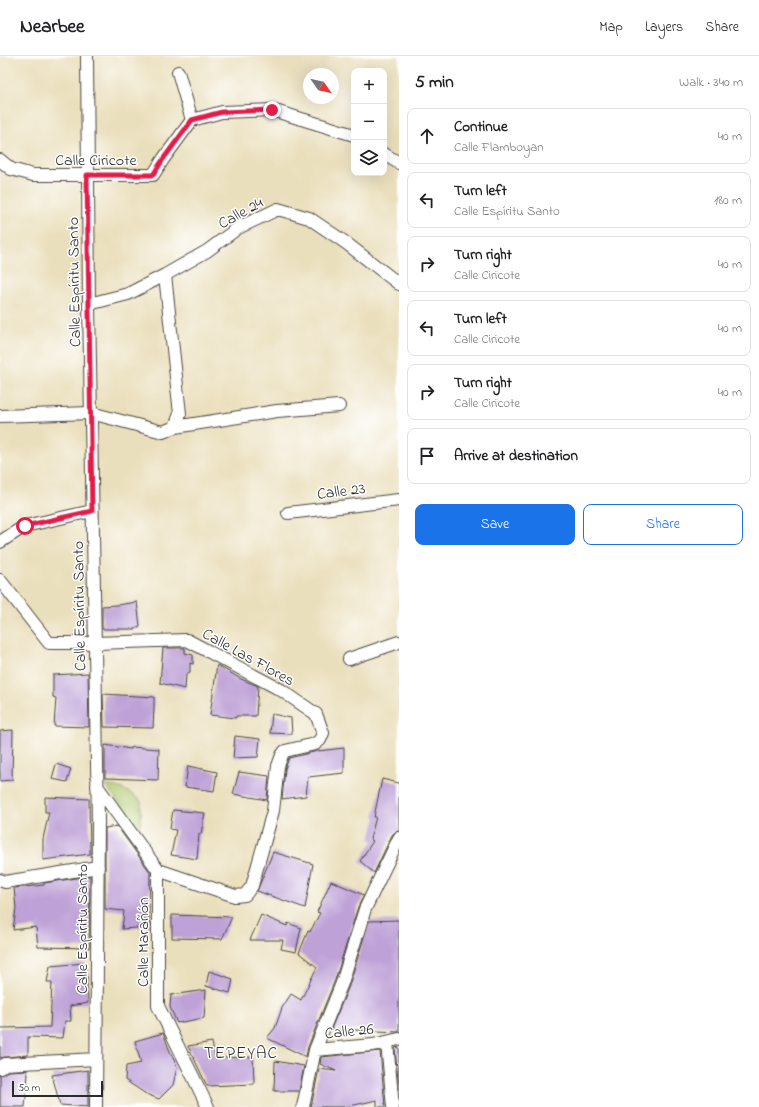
<!DOCTYPE html>
<html lang="en">
<head>
<meta charset="utf-8">
<style>
  :root { --surface:#fff; --page:#f6f6f6; --text:#202124; --muted:#757577; --line:#e0e0e0; --accent:#1a73e8 }
  body { margin:0; font-family:"Indie Flower",sans-serif; background:var(--page); color:var(--text) }
  .controls { position:absolute; right:12px; top:12px; display:grid; overflow:hidden; border-radius:8px; box-shadow:0 4px 16px #0002 }
  .controls button { width:36px; height:36px; display:grid; place-items:center; padding:0; border:0; border-bottom:1px solid var(--line); background:var(--surface); color:var(--text); font:20px sans-serif }
  .compass { position:absolute; left:303px; top:12px; width:36px; height:36px; border-radius:50%; background:var(--surface); box-shadow:0 4px 16px #0002; rotate:124deg }
  .scale { position:absolute; left:12px; bottom:10px; width:91px; box-sizing:border-box; padding-left:4px; border:2px solid #2b2b2b; border-top:0; font-size:11px; line-height:14px; white-space:nowrap; color:#2b2b2b; -webkit-text-stroke:3px #fff; paint-order:stroke }
  .stop { position:absolute; width:12px; height:12px; margin:-9px; border:3px solid #e11d48; border-radius:50%; background:#fff }
  .stop.end { background:#e11d48; border-color:#fff; box-shadow:0 1px 4px #0008 }
  .list { margin:0; padding:0; list-style:none }
  h2 { display:flex; justify-content:space-between; align-items:center; height:52px; margin:0; padding:0 16px; font-size:17px }
  h2 small { font-size:13px; font-weight:400; color:var(--muted) }
  .list li { display:grid; grid-template-columns:26px 1fr auto; gap:12px; align-items:center; box-sizing:border-box; height:56px; margin:0 8px 8px; padding:0 8px; border:1px solid var(--line); border-radius:8px }
  .list b { display:block; font-size:15px; white-space:nowrap }
  .list p { margin:0; font-size:13px; white-space:nowrap; color:var(--muted) }
  .list em { font-size:13px; font-style:normal; color:var(--muted) }
  .actions { display:flex; gap:8px; padding:12px 16px }
  .actions a { flex:1; padding:9px 0; border:1px solid var(--accent); border-radius:8px; text-align:center; font-size:14px; color:var(--accent) }
  .actions .main { background:var(--accent); color:#fff }
  .icon { flex:none; width:22px; height:22px; fill:none; stroke:currentColor; stroke-width:2; stroke-linecap:round; stroke-linejoin:round }
  .map { position:relative; flex:none; width:399px; height:1051px; overflow:hidden }
  header { display:flex; align-items:center; gap:24px; box-sizing:border-box; height:56px; padding:0 20px; background:var(--surface); border-bottom:1px solid var(--line) }
  header strong { font-size:19px }
  nav { display:flex; gap:22px; margin-inline-start:auto; font-size:14px }
  main { display:flex }
  aside { flex:1; background:var(--surface) }
  .map>svg:first-child { display:block }
  .green { fill:#b0c76c; stroke:#6e794c }
  .building { fill:#bea1d7 }
  .lines { fill:none; stroke-linecap:round; stroke-linejoin:round }
  .minor-casing { stroke:#484641; stroke-width:14 }
  .minor { stroke:#fff; stroke-width:12 }
  .route { stroke:#e11d48; stroke-width:5 }
  .labels { text-anchor:middle; stroke-width:3; stroke-linejoin:round; paint-order:stroke }
  .street-label { font-size:16px; fill:#2b2b2b; stroke:#fff }
  .neighbourhood-label { font-size:17px; letter-spacing:1px; fill:#2b2b2b; stroke:#fff }
</style>
</head>
<body>
<header>
<strong>Nearbee</strong>
<nav><a>Map</a><a>Layers</a><a>Share</a></nav>
</header>
<main>
<div class="map">
<svg width="399" height="1051" viewBox="0 0 399 1051">
  <rect width="100%" height="100%" fill="#fff"/>
  <filter id="ink" filterUnits="userSpaceOnUse"><feTurbulence type="fractalNoise" baseFrequency=".025" numOctaves="2"/><feDisplacementMap in="SourceGraphic" scale="8" xChannelSelector="R" yChannelSelector="G"/><feConvolveMatrix kernelMatrix="1 2 1 2 8 2 1 2 1" color-interpolation-filters="sRGB"/></filter>
  <filter id="wash" filterUnits="userSpaceOnUse"><feTurbulence type="fractalNoise" baseFrequency=".012" numOctaves="4" result="noise"/><feDisplacementMap in="SourceGraphic" scale="16" xChannelSelector="R" yChannelSelector="G"/><feGaussianBlur stdDeviation="0.9" result="paint"/><feColorMatrix in="noise" values="0 0 0 0 0 0 0 0 0 0 0 0 0 0 0 0 0 1.4 0 .05"/><feComposite in="paint" operator="in"/></filter>
  <g filter="url(#wash)">
    <rect width="100%" height="100%" fill="#eadfbc"/>
    <path class="green" d="M 106,730 C 122,730 129,736 141,745 L 141,766 L 139,772 Z"/>
    <g id="blocks">
      <path class="building" d="M 137,546 L 140,570 L 135,573 L 102,573 L 102,550 L 117,549 Z
        M 163,592 L 185,592 L 185,597 L 193,599 L 193,608 L 190,607 L 190,616 L 186,618 L 185,633 L 160,627 Z
        M 217,609 L 241,623 L 258,630 L 256,660 L 236,660 L 236,662 L 210,659 Z
        M 88,617 L 89,671 L 54,670 L 56,642 L 53,641 L 53,619 Z
        M 103,638 L 154,641 L 154,652 L 153,672 L 104,671 Z
        M 272,658 L 291,662 L 292,678 L 270,677 Z
        M 13,674 L 12,724 L 0,725 L 0,675 Z
        M 235,680 L 260,683 L 258,701 L 233,702 Z
        M 105,689 L 131,693 L 131,691 L 159,693 L 158,724 L 105,722 Z
        M 344,692 L 344,717 L 308,721 L 306,740 L 282,743 L 285,713 L 289,702 L 318,695 Z
        M 56,708 L 71,713 L 67,726 L 52,723 Z
        M 188,710 L 217,716 L 214,735 L 185,731 Z
        M 239,716 L 269,720 L 267,744 L 233,738 Z
        M 382,723 L 399,727 L 399,775 L 395,776 L 392,779 L 374,817 L 360,805 L 373,785 L 370,783 L 376,761 L 374,761 Z
        M 45,741 L 89,743 L 90,798 L 43,804 L 43,783 L 49,756 L 45,756 Z
        M 173,754 L 205,757 L 201,778 L 199,778 L 197,803 L 171,799 L 176,774 L 170,773 Z
        M 117,770 L 150,816 L 149,860 L 150,871 L 122,873 L 124,855 L 105,853 L 105,772 Z
        M 273,796 L 313,808 L 305,852 L 257,835 Z
        M 90,820 L 89,892 L 38,891 L 36,871 L 13,874 L 16,852 L 14,832 L 44,829 L 44,827 Z
        M 331,825 L 364,839 L 358,851 L 335,924 L 308,991 L 306,1001 L 267,982 L 275,972 L 282,952 L 291,938 L 301,944 L 317,911 L 299,897 L 308,875 L 310,876 L 320,857 L 317,856 Z
        M 172,859 L 232,861 L 222,883 L 172,882 Z
        M 261,859 L 287,870 L 288,867 L 301,872 L 296,896 L 281,893 L 283,884 L 250,884 Z
        M 399,864 L 399,976 L 331,973 L 349,930 L 369,865 Z
        M 85,907 L 88,926 L 87,926 L 88,947 L 70,950 L 71,965 L 65,965 L 63,982 L 28,981 L 28,999 L 5,1001 L 0,1002 L 0,972 L 50,971 L 52,926 L 47,926 L 50,910 Z
        M 209,915 L 233,923 L 230,937 L 206,930 Z
        M 206,934 L 204,962 L 177,967 L 170,951 L 171,939 Z
        M 163,977 L 169,993 L 177,1011 L 173,1029 L 159,1043 L 146,1038 L 125,1024 L 126,1010 L 141,1007 L 135,985 Z
        M 212,986 L 215,1002 L 253,1001 L 254,1028 L 207,1030 L 188,990 Z
        M 399,991 L 399,1034 L 395,992 Z
        M 380,995 L 385,1051 L 377,1051 L 377,1044 L 345,1051 L 311,1051 L 319,1013 L 336,1015 L 320,1008 L 321,1001 Z
        M 275,1005 L 304,1010 L 299,1035 L 274,1035 Z
        M 27,1014 L 27,1018 L 28,1018 L 25,1051 L 0,1051 L 0,1019 L 8,1015 Z
        M 88,1014 L 88,1051 L 60,1049 L 52,1019 Z"/>
    </g>
  </g>
  <g filter="url(#ink)">
    <use href="#blocks" fill-opacity="0" stroke="#484641" stroke-width="1"/>
    <g class="lines">
      <g class="minor-casing">
        <path id="minor" d="M 87,0 L 89,248 L 98,765 L 96,1051
          M 178,16 L 192,64
          M 384,98 L 399,107
          M 0,104 L 11,113 L 33,119 L 153,119 L 164,102 L 192,64 L 222,56 L 272,54 L 354,79
          M 165,219 L 180,358 L 175,371
          M 89,248 L 128,238 L 165,219 L 207,195 L 238,172 L 278,153 L 309,162 L 346,187 L 399,228
          M 0,360 L 91,357 L 163,376 L 175,371 L 277,355 L 339,350
          M 288,457 L 399,444
          M 0,486 L 25,470 L 92,455
          M 0,524 L 49,587 L 95,587 L 187,584 L 281,634 L 316,658 L 323,677 L 320,684 L 315,688 L 285,695 L 282,699 L 278,710 L 273,755 L 252,830 L 245,839 L 235,840 L 158,814
          M 349,603 L 399,586
          M 97,730 L 158,814 L 158,950 L 208,1051
          M 0,824 L 5,826 L 98,811
          M 387,986 L 393,1051
          M 315,994 L 373,989 L 399,983
          M 0,1012 L 5,1008 L 96,1003
          M 303,1051 L 315,994 L 342,927 L 365,853 L 399,782"/>
      </g>
      <use href="#minor" class="minor"/>
    </g>
  </g>
  <g class="lines" filter="url(#ink)">
    <path class="route" d="M 25,470 L 92,455 L 87,119 L 153,119 L 164,102 L 192,64 L 222,56 L 272,54"/>
  </g>
  <g class="labels">
    <g class="street-label">
      <text x="96" y="109">Calle Ciricote</text>
      <text transform="translate(240 156) rotate(-29)" y="6">Calle 24</text>
      <text transform="translate(73 226) rotate(-91)" y="6">Calle Espíritu Santo</text>
      <text transform="translate(341 434) rotate(-7)" y="6">Calle 23</text>
      <text transform="translate(78 550) rotate(-91)" y="6">Calle Espíritu Santo</text>
      <text transform="translate(249 600) rotate(29)" y="6">Calle Las Flores</text>
      <text transform="translate(81 873) rotate(-90)" y="6">Calle Espíritu Santo</text>
      <text transform="translate(142 886) rotate(-90)" y="6">Calle Marañón</text>
      <text transform="translate(349 974) rotate(-6)" y="6">Calle 26</text>
    </g>
    <g class="neighbourhood-label">
      <text x="241" y="1002">TEPEYAC</text>
    </g>
  </g>
</svg>
<div class="controls">
<button>+</button>
<button>−</button>
<button><svg class="icon" aria-label="layers" viewBox="0 0 24 24"><path d="M12 4l9 5-9 5-9-5zM3 14l9 5 9-5"/></svg></button>
</div>
<svg class="compass" viewBox="-18 -18 36 36"><path d="M0-13l5 13h-10z" fill="#e53935"/><path d="M0 13l5-13h-10z" fill="#757577"/></svg>
<div class="scale">50 m</div>
<div class="stop" style="left:25px;top:470px"></div>
<div class="stop end" style="left:272px;top:54px"></div>
</div>
<aside>
<h2>5 min<small>Walk · 340 m</small></h2>
<ul class="list">
<li><svg class="icon" aria-label="ahead" viewBox="0 0 24 24"><path d="M12 20V5M6 11l6-6 6 6"/></svg><div><b>Continue</b><p>Calle Flamboyan</p></div><em>40 m</em></li>
<li><svg class="icon" aria-label="left" viewBox="0 0 24 24"><path d="M17 20v-9H6M10 6l-5 5 5 5"/></svg><div><b>Turn left</b><p>Calle Espíritu Santo</p></div><em>180 m</em></li>
<li><svg class="icon" aria-label="right" viewBox="0 0 24 24"><path d="M7 20v-9h11M14 6l5 5-5 5"/></svg><div><b>Turn right</b><p>Calle Ciricote</p></div><em>40 m</em></li>
<li><svg class="icon" aria-label="left" viewBox="0 0 24 24"><path d="M17 20v-9H6M10 6l-5 5 5 5"/></svg><div><b>Turn left</b><p>Calle Ciricote</p></div><em>40 m</em></li>
<li><svg class="icon" aria-label="right" viewBox="0 0 24 24"><path d="M7 20v-9h11M14 6l5 5-5 5"/></svg><div><b>Turn right</b><p>Calle Ciricote</p></div><em>40 m</em></li>
<li><svg class="icon" aria-label="arrive" viewBox="0 0 24 24"><path d="M6 21V4h12l-3 4 3 4H6"/></svg><div><b>Arrive at destination</b></div></li>
</ul>
<div class="actions"><a class="main">Save</a><a>Share</a></div>
</aside>
</main>
</body>
</html>
